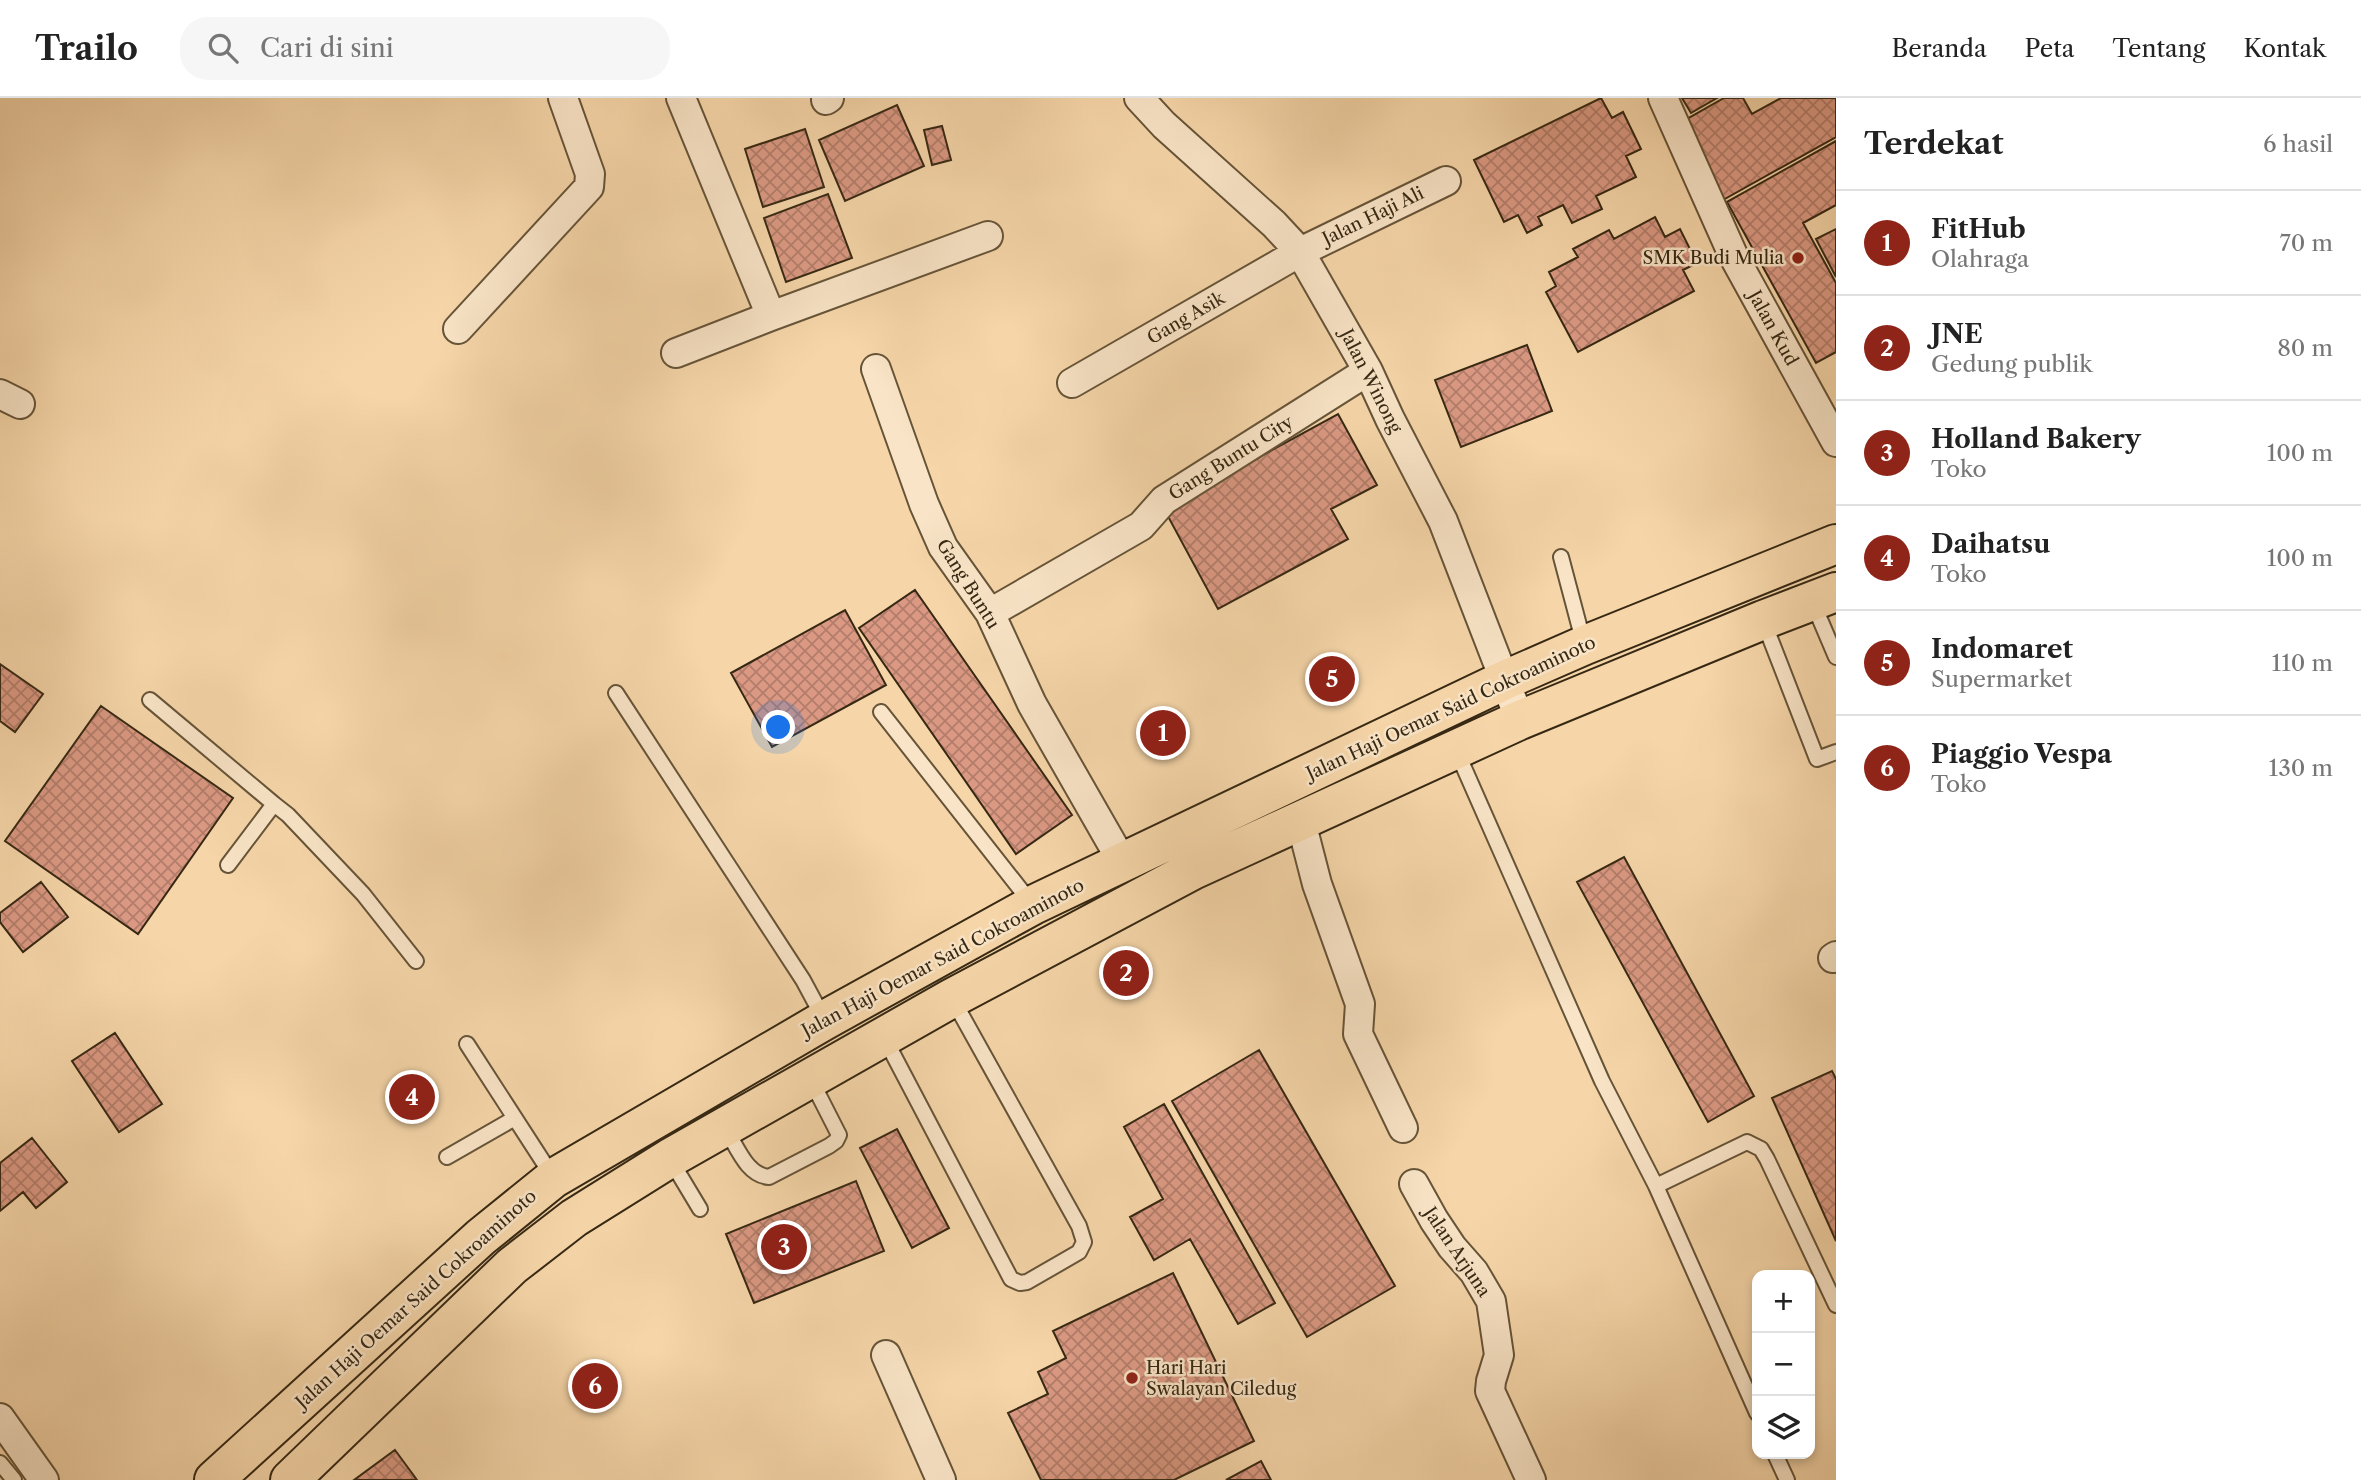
<!DOCTYPE html>
<html lang="id">
<head>
<meta charset="utf-8">
<style>
  :root { --surface:#fff; --page:#f6f6f6; --text:#222; --muted:#767676; --line:#e0e0e0; --accent:#8f2418 }
  body { margin:0; font-family:"Libre Caslon Text",serif; background:var(--page); color:var(--text) }
  .controls { position:absolute; right:21px; bottom:21px; display:grid; overflow:hidden; border-radius:14px; box-shadow:0 4px 10px #0003 }
  .controls button { width:63px; height:63px; display:grid; place-items:center; padding:0; border:0; border-bottom:2px solid var(--line); background:var(--surface); color:var(--text); font:35px sans-serif }
  .you { position:absolute; left:779px; top:630px; width:24px; height:24px; margin:-18px; border:5px solid #fff; border-radius:50%; background:#1a73e8; box-shadow:0 0 0 10px #1a73e833 }
  .badge { display:grid; place-items:center; width:46px; height:46px; border-radius:50%; background:var(--accent); color:#fff; font-size:23px; font-weight:700 }
  .pin { position:absolute; translate:-50% -50%; border:4px solid #fff; box-shadow:0 2px 7px #0006 }
  .list { margin:0; padding:0; list-style:none }
  h2 { display:flex; justify-content:space-between; align-items:center; height:91px; margin:0; padding:0 28px; font-size:30px }
  h2 small { font-size:23px; font-weight:400; color:var(--muted) }
  .list li { display:grid; grid-template-columns:46px 1fr auto; gap:21px; align-items:center; box-sizing:border-box; height:105px; padding:0 28px; border-top:2px solid var(--line) }
  .list b { display:block; font-size:26px; white-space:nowrap }
  .list p { margin:0; font-size:23px; white-space:nowrap; color:var(--muted) }
  .list em { font-size:23px; font-style:normal; color:var(--muted) }
  .icon { flex:none; width:38px; height:38px; fill:none; stroke:currentColor; stroke-width:2; stroke-linecap:round; stroke-linejoin:round }
  .map { position:relative; flex:none; width:1836px; height:1382px; overflow:hidden }
  header { display:flex; align-items:center; gap:42px; box-sizing:border-box; height:98px; padding:0 35px; background:var(--surface); border-bottom:2px solid var(--line) }
  header strong { font-size:33px }
  nav { display:flex; gap:38px; margin-inline-start:auto; font-size:24px }
  .search { width:490px; height:63px; background:var(--page); display:flex; align-items:center; gap:18px; box-sizing:border-box; padding:0 24px; border-radius:28px; color:var(--muted); font-size:26px }
  main { display:flex }
  aside { flex:1; background:var(--surface) }
  .map>svg:first-child { display:block }
  .building { fill:url(#building-cross-hatch); stroke:#362813; stroke-width:2 }
  .lines { fill:none; stroke-linecap:round; stroke-linejoin:round }
  .service-casing { stroke:#665438; stroke-width:18 }
  .minor-casing { stroke:#665438; stroke-width:32 }
  .primary-casing { stroke:#362813; stroke-width:42 }
  .service { stroke:#f9e4c7; stroke-width:14 }
  .minor { stroke:#f9e4c7; stroke-width:28 }
  .primary { stroke:#f6d6a9; stroke-width:38 }
  .poi-dot { fill:#8f2418; stroke:#f9e4c7; stroke-width:2.5 }
  .labels { text-anchor:middle; stroke-width:5; stroke-linejoin:round; paint-order:stroke }
  .street-label { font-size:18px; fill:#362813; stroke:#f9e4c7 }
  .poi-label { font-size:18px; fill:#362813; stroke:#f9e4c7; text-anchor:end }
</style>
</head>
<body>
<header>
<strong>Trailo</strong>
<div class="search"><svg class="icon" aria-label="search" viewBox="0 0 24 24"><circle cx="10" cy="10" r="6"/><path d="M15 15l6 6"/></svg>Cari di sini</div>
<nav><a>Beranda</a><a>Peta</a><a>Tentang</a><a>Kontak</a></nav>
</header>
<main>
<div class="map">
<svg width="1836" height="1382" viewBox="0 0 1836 1382">
  <defs>
    <pattern id="building-cross-hatch" width="8" height="8" patternUnits="userSpaceOnUse" patternTransform="scale(1.75)"><rect width="8" height="8" fill="#db9983"/><path d="M0 0l8 8M0 8l8-8" fill="none" stroke="#b27d6a"/></pattern>
  </defs>
  <rect width="100%" height="100%" fill="#f6d6a9"/>
  <filter id="stains"><feTurbulence type="fractalNoise" baseFrequency=".00286" numOctaves="4"/><feColorMatrix values="0 0 0 0 .2 0 0 0 0 .09 0 0 0 0 .02 0 0 0 .5 -.17"/></filter>
  <radialGradient id="worn" r=".72"><stop offset=".6" stop-color="#630" stop-opacity="0"/><stop offset="1" stop-color="#630" stop-opacity=".3"/></radialGradient>
  <path class="building" d="M 1601,0 L 1612,20 L 1623,14 L 1641,51 L 1626,58 L 1636,79 L 1596,98 L 1602,111 L 1572,125 L 1563,107 L 1538,119 L 1542,127 L 1527,135 L 1518,117 L 1504,124 L 1474,62 Z
    M 1682,0 L 1717,0 L 1691,15 Z
    M 1724,0 L 1743,0 L 1752,16 L 1781,0 L 1836,0 L 1836,39 L 1723,102 L 1680,25 Z
    M 897,7 L 924,68 L 845,103 L 819,42 Z
    M 942,28 L 951,62 L 932,67 L 924,32 Z
    M 805,31 L 824,89 L 763,109 L 745,51 Z
    M 1836,43 L 1836,107 L 1803,125 L 1836,185 L 1836,254 L 1816,265 L 1727,104 Z
    M 828,96 L 852,160 L 786,184 L 764,120 Z
    M 1655,119 L 1665,139 L 1680,131 L 1697,165 L 1683,172 L 1694,193 L 1578,254 L 1546,194 L 1556,188 L 1549,174 L 1578,159 L 1573,151 L 1609,132 L 1614,141 Z
    M 1836,131 L 1836,179 L 1816,141 Z
    M 1527,247 L 1552,313 L 1461,349 L 1435,282 Z
    M 1338,316 L 1377,387 L 1331,411 L 1348,441 L 1218,511 L 1164,411 Z
    M 915,492 L 1072,717 L 1016,756 L 859,530 Z
    M 845,512 L 886,587 L 772,649 L 731,575 Z
    M 0,566 L 43,596 L 15,634 L 0,623 Z
    M 101,608 L 233,700 L 138,836 L 5,743 Z
    M 1624,759 L 1754,998 L 1708,1024 L 1577,784 Z
    M 41,784 L 68,819 L 23,854 L 0,824 L 0,815 Z
    M 115,935 L 162,1006 L 119,1034 L 72,963 Z
    M 1259,952 L 1395,1188 L 1307,1239 L 1172,1003 Z
    M 1832,973 L 1836,981 L 1836,1143 L 1772,1000 Z
    M 1164,1006 L 1275,1205 L 1238,1226 L 1190,1141 L 1154,1162 L 1130,1119 L 1163,1101 L 1124,1029 Z
    M 897,1031 L 949,1130 L 912,1150 L 860,1050 Z
    M 32,1040 L 67,1084 L 36,1110 L 23,1094 L 0,1113 L 0,1065 Z
    M 856,1083 L 884,1153 L 754,1205 L 726,1136 Z
    M 1173,1175 L 1254,1343 L 1174,1382 L 1041,1382 L 1008,1315 L 1048,1296 L 1038,1274 L 1066,1260 L 1053,1233 Z
    M 395,1352 L 417,1382 L 354,1382 Z
    M 1261,1363 L 1271,1382 L 1226,1382 Z"/>
  <g class="lines">
    <g class="service-casing">
      <path id="service" d="M 1561,459 L 1584,546
        M 1813,505 L 1836,559
        M 1763,522 L 1817,661 L 1836,654
        M 616,595 L 803,882 L 824,921
        M 150,602 L 274,706
        M 881,614 L 1032,806
        M 1457,654 L 1602,983 L 1656,1088 L 1757,1315
        M 228,767 L 274,706 L 288,717 L 363,796 L 416,863
        M 885,941 L 1011,1181 L 1020,1185 L 1027,1184 L 1079,1154 L 1084,1144 L 1079,1128 L 952,900
        M 467,946 L 553,1079
        M 725,1030 C 737,1048 746,1077 769,1079 L 829,1048 L 836,1043 L 839,1037 L 811,982
        M 447,1059 L 515,1020
        M 670,1061 L 700,1111
        M 1656,1088 L 1747,1044 L 1761,1051 L 1767,1061 L 1836,1207
        M 1775,1356 L 1787,1382
        M 0,1365 L 14,1382"/>
    </g>
    <g class="minor-casing">
      <path id="minor" d="M 681,0 L 771,218
        M 1139,0 L 1164,27 L 1274,126 L 1300,154 L 1368,273 L 1390,321 L 1443,423 L 1520,622
        M 1663,0 L 1733,157 L 1836,344
        M 826,2 L 829,0
        M 458,231 L 589,89 L 590,76 L 563,0
        M 676,255 L 771,218 L 988,138
        M 876,271 L 924,406 L 943,449 L 990,515 L 1032,606 L 1123,765
        M 1072,285 L 1300,154 L 1446,83
        M 0,296 L 20,306
        M 990,515 L 1141,428 L 1164,402 L 1368,273
        M 1301,724 L 1317,786 L 1360,906 L 1358,936 L 1403,1030
        M 1833,860 L 1836,858
        M 1414,1086 L 1434,1122 L 1452,1149 L 1474,1174 L 1491,1203 L 1499,1257 L 1491,1283 L 1490,1293 L 1531,1382
        M 886,1257 L 941,1382
        M 0,1320 L 44,1382"/>
    </g>
    <g class="primary-casing">
      <path id="primary" d="M 214,1382 L 481,1139 L 554,1080 L 825,922 L 1033,807 L 1505,582 L 1585,547 L 1836,446
        M 290,1382 L 512,1168 L 574,1120 L 670,1060 L 952,900 L 1193,772 L 1520,622 L 1763,522 L 1836,494"/>
    </g>
    <use href="#service" class="service"/>
    <use href="#minor" class="minor"/>
    <use href="#primary" class="primary"/>
  </g>
  <g class="poi-dot">
    <circle cx="1798" cy="160" r="7"/>
    <circle cx="1132" cy="1280" r="7"/>
  </g>
  <g class="labels">
    <g class="street-label">
      <text transform="translate(1373 118) rotate(-26)" y="6">Jalan Haji Ali</text>
      <text transform="translate(1186 220) rotate(-30)" y="6">Gang Asik</text>
      <text transform="translate(1773 230) rotate(61)" y="6">Jalan Kud</text>
      <text transform="translate(1371 283) rotate(63)" y="6">Jalan Winong</text>
      <text transform="translate(1231 360) rotate(-32)" y="6">Gang Buntu City</text>
      <text transform="translate(968 486) rotate(58)" y="6">Gang Buntu</text>
      <text transform="translate(1451 610) rotate(-25)" y="6">Jalan Haji Oemar Said Cokroaminoto</text>
      <text transform="translate(943 860) rotate(-28)" y="6">Jalan Haji Oemar Said Cokroaminoto</text>
      <text transform="translate(1457 1154) rotate(56)" y="6">Jalan Arjuna</text>
      <text transform="translate(416 1201) rotate(-42)" y="6">Jalan Haji Oemar Said Cokroaminoto</text>
    </g>
    <g class="poi-label">
      <text x="1784" y="166">SMK Budi Mulia</text>
      <text x="1146" y="1276" text-anchor="start">Hari Hari<tspan x="1146" dy="21">Swalayan Ciledug</tspan></text>
    </g>
  </g>
  <rect width="100%" height="100%" filter="url(#stains)"/>
  <rect width="100%" height="100%" fill="url(#worn)"/>
</svg>
<div class="controls">
<button>+</button>
<button>−</button>
<button><svg class="icon" aria-label="layers" viewBox="0 0 24 24"><path d="M12 4l9 5-9 5-9-5zM3 14l9 5 9-5"/></svg></button>
</div>
<div class="you"></div>
<div class="pin badge" style="left:1163px;top:635px">1</div>
<div class="pin badge" style="left:1126px;top:875px">2</div>
<div class="pin badge" style="left:784px;top:1149px">3</div>
<div class="pin badge" style="left:412px;top:999px">4</div>
<div class="pin badge" style="left:1332px;top:581px">5</div>
<div class="pin badge" style="left:595px;top:1288px">6</div>
</div>
<aside>
<h2>Terdekat<small>6 hasil</small></h2>
<ul class="list">
<li><span class="badge">1</span><div><b>FitHub</b><p>Olahraga</p></div><em>70 m</em></li>
<li><span class="badge">2</span><div><b>JNE</b><p>Gedung publik</p></div><em>80 m</em></li>
<li><span class="badge">3</span><div><b>Holland Bakery</b><p>Toko</p></div><em>100 m</em></li>
<li><span class="badge">4</span><div><b>Daihatsu</b><p>Toko</p></div><em>100 m</em></li>
<li><span class="badge">5</span><div><b>Indomaret</b><p>Supermarket</p></div><em>110 m</em></li>
<li><span class="badge">6</span><div><b>Piaggio Vespa</b><p>Toko</p></div><em>130 m</em></li>
</ul>
</aside>
</main>
</body>
</html>
